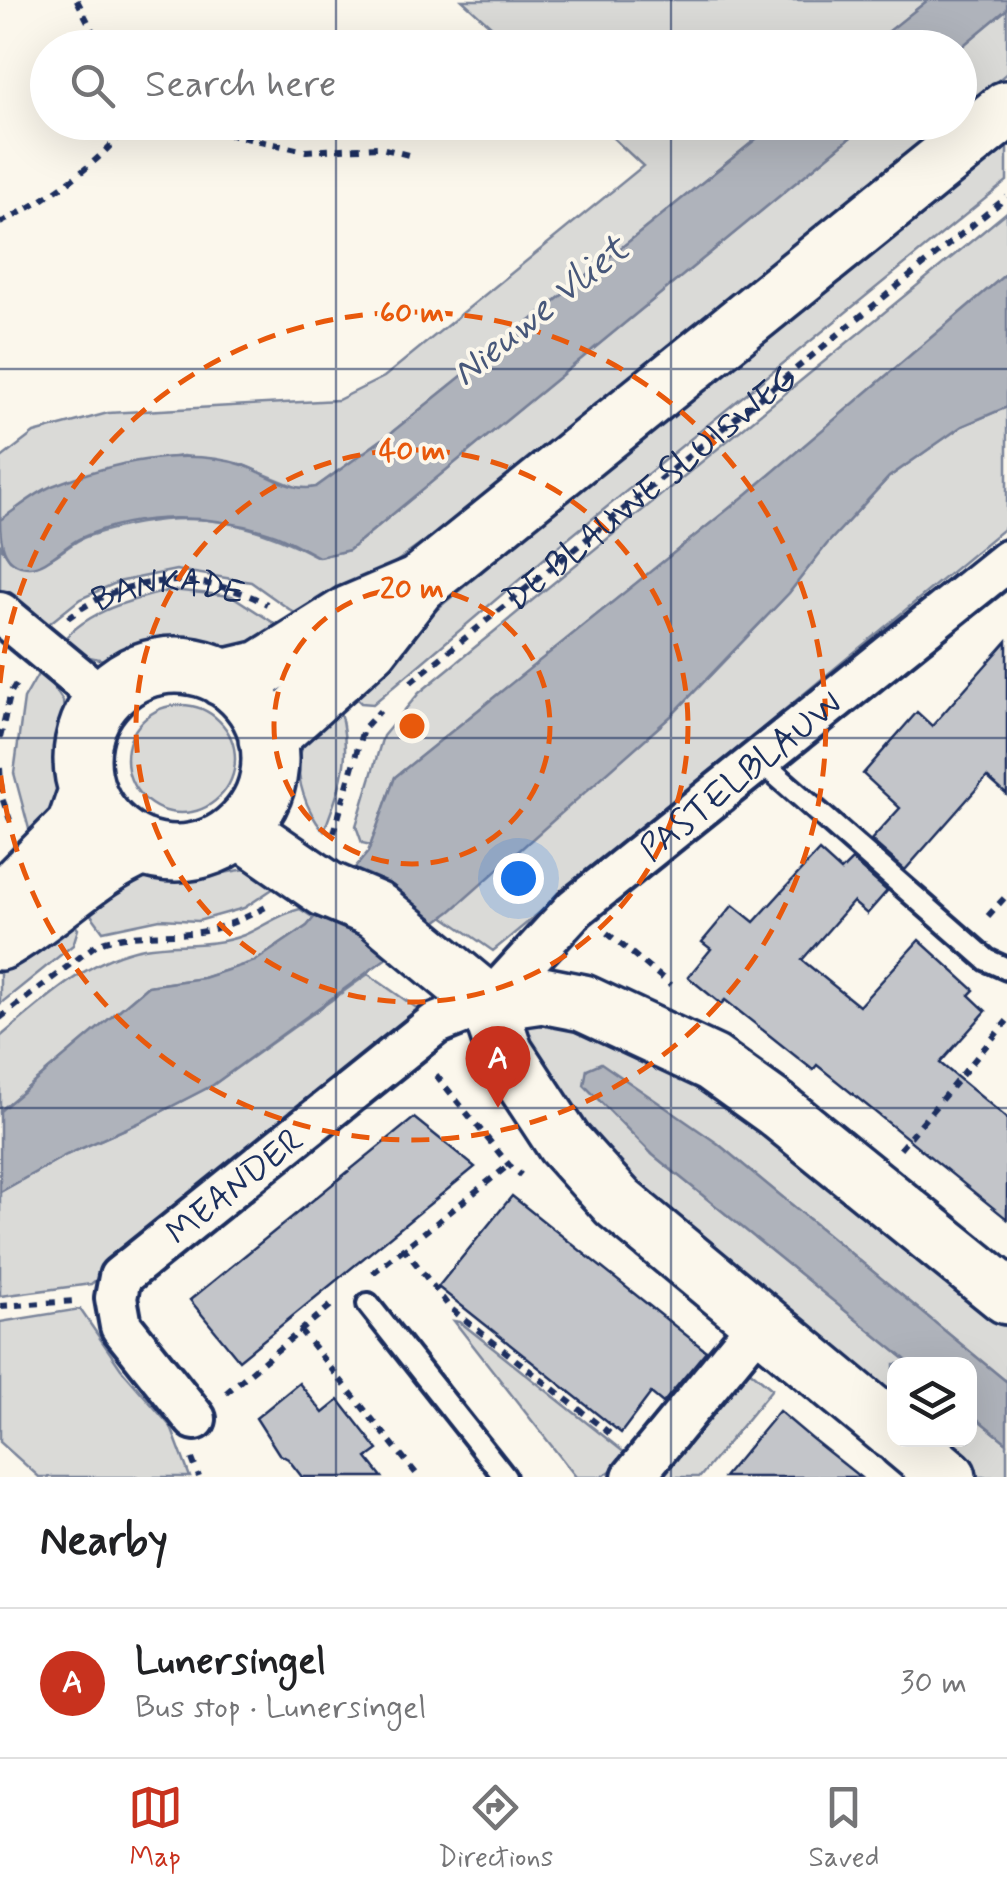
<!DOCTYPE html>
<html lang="en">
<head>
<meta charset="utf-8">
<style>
  :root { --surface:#fff; --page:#f6f6f6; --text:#202124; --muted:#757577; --line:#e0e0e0; --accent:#c8321e }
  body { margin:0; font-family:Mynerve,sans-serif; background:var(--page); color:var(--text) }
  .controls { position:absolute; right:30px; bottom:30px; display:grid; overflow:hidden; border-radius:20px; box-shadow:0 10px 40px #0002 }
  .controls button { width:90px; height:90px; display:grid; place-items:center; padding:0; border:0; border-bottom:2px solid var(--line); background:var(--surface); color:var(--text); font:50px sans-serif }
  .you { position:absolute; left:518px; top:878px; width:35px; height:35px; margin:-25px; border:8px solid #fff; border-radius:50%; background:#1a73e8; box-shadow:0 0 0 15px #1a73e833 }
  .badge { display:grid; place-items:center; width:65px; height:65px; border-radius:50%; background:var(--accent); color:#fff; font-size:32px; font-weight:700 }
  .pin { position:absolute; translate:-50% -82px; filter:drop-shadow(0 2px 5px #0008) }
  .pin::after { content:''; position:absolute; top:52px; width:35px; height:30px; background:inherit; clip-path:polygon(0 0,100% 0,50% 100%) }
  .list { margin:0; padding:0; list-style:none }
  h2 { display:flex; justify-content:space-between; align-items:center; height:130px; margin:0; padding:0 40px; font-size:42px }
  h2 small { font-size:32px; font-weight:400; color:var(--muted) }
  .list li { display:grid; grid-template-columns:65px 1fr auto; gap:30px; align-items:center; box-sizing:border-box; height:150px; padding:0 40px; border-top:2px solid var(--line) }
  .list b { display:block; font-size:38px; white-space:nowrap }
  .list p { margin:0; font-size:32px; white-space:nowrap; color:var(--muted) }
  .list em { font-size:32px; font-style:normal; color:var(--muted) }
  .icon { flex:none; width:55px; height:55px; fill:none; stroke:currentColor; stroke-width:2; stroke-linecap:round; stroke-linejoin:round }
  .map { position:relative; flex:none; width:1007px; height:1477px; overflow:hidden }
  .search { position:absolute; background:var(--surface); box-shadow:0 10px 40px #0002; left:30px; right:30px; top:30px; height:110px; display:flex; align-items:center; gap:25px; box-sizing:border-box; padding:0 35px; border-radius:55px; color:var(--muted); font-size:38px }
  .sheet { height:280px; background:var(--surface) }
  nav { display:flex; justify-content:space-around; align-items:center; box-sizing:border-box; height:140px; border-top:2px solid var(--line); background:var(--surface); font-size:28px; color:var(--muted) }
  nav a { display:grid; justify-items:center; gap:5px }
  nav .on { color:var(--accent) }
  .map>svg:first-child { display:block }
  .green { fill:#dadad7; stroke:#7a849a; stroke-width:2.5 }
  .water { fill:#afb3bb; stroke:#747e96; stroke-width:2.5 }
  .building { fill:#c3c5c9; stroke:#1b2f5e; stroke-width:2.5 }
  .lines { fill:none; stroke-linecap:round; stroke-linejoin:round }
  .lane-casing { stroke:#1b2f5e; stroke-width:28 }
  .street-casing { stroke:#1b2f5e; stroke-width:48 }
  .secondary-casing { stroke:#1b2f5e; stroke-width:62 }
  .path { stroke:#1b2f5e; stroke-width:6; stroke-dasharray:8 8; stroke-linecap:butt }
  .lane { stroke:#fbf7ec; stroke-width:20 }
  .street { stroke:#fbf7ec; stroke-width:40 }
  .secondary { stroke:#fbf7ec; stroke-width:55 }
  .grid { fill:none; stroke:#1b2f5e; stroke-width:2.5; stroke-opacity:0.55 }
  .ring { fill:none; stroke:#e8590c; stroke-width:5; stroke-dasharray:18 12 }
  .labels { text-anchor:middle; stroke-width:8; stroke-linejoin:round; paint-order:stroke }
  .street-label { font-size:35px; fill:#1b2f5e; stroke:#fbf7ec }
  .water-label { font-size:38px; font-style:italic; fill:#47577a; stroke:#fbf7ec }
  .centre { fill:#e8590c; stroke:#fbf7ec; stroke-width:5 }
  .ring-label { font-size:30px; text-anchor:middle; font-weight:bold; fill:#e8590c; stroke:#fbf7ec; stroke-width:8; stroke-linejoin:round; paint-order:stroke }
</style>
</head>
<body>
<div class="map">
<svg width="1007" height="1477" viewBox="0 0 1007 1477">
  <rect width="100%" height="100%" fill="#fbf7ec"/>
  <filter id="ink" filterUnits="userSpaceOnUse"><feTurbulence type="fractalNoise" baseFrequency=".01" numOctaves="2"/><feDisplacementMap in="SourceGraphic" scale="20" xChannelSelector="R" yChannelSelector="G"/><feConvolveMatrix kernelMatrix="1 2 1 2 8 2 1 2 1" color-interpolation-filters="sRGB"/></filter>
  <g filter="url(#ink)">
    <path class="green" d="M 462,0 L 928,0 L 869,48 L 514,47 Z
      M 1007,9 L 1007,73 L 960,112 L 960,48 Z
      M 597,123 L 776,123 L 391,433 L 316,487 L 303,490 L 240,464 L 183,456 L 123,464 L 0,520 L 0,459 L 34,433 L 108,413 L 338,400 L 384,377 L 643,166 Z
      M 868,123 L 947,123 L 507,482 L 310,624 L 251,582 L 176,570 L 118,582 L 80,599 L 45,627 L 0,602 L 0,545 L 10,560 C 19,561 33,566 41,563 C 58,558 71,541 88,536 C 175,508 238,514 318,557 L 349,550 Z
      M 1007,140 L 1007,181 L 559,546 L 373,704 L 361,703 L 356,698 L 351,681 L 788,316 Z
      M 1007,212 L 1007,273 L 747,494 L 395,777 L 371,845 L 362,843 L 356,826 L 383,736 L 419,693 Z
      M 1007,407 L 1007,526 L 493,951 L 443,916 L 671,716 L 789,593 L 827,544 L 889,477 L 962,426 Z
      M 171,590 L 232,596 L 294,636 L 247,651 L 185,641 L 140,647 L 104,660 L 55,650 C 83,611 127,601 171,590 Z
      M 41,669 L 63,701 L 66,741 L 61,805 L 33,844 L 14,773 L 24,699 Z
      M 335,695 C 354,750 344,778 324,831 C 315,823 312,814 307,804 C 286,753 308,736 335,695 Z
      M127 759a54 54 0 1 1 108 0a54 54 0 1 1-108 0Z
      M 246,869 L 286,880 L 244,908 L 198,921 L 160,919 L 103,931 L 84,905 L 148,875 L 201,877 Z
      M 300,909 L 314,918 L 307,926 L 256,961 L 203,978 L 148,986 L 0,1111 L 0,1037 C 44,1001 86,959 144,948 C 177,942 211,948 244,935 C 263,927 279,914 300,909 Z
      M 67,915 L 78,929 L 73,945 L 0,1004 L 0,964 Z
      M 368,974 L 421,1011 L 91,1284 L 0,1296 L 0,1192 L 66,1155 L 143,1121 L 213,1085 Z
      M 543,1011 L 694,1072 L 1007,1322 L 1007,1382 L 717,1143 L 653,1155 L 911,1364 L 894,1364 L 894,1416 L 633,1201 L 519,1034 L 529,1020 Z
      M 80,1309 L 121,1369 L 171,1427 L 190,1477 L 39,1477 L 0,1442 L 0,1322 Z
      M 454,1321 L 460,1322 L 630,1457 L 602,1477 L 576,1477 Z
      M 748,1369 L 772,1389 L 700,1477 L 663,1477 Z
      M 970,1413 L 1007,1443 L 1007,1477 L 967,1477 L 922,1440 L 970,1440 Z"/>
    <path class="water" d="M 928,0 L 1007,0 L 1007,9 L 960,48 L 869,47 Z
      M 776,123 L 868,123 L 349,550 L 319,557 C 303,549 287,538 270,533 C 211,514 139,511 81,538 C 65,545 46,568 28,567 C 2,566 0,539 0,520 C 17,509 34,494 52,486 C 110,463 182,446 243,465 C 266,473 291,493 316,487 L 391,433 Z
      M 1007,273 L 1007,407 L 962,426 L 889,477 L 827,544 L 789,593 L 671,716 L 451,911 L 213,1085 L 143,1121 L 66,1155 L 0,1192 L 0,1111 L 148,986 L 203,978 L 255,961 L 307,926 L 368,852 L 395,777 L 747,494 Z
      M 601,1063 L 717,1143 L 1007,1382 L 1007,1443 L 970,1413 L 970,1364 L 911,1364 L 653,1155 L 584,1085 L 587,1069 Z"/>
    <path class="building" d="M 1007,641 L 1007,795 L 987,777 L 905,870 L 871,840 L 900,808 L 863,774 L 917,712 L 932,726 Z
      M 819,851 L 841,871 L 852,860 L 887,891 L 867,914 L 853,902 L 802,960 L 859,1006 L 919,940 L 974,990 L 969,995 L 986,1011 L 940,1063 L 1007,1118 L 1007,1219 L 817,1065 L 813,1070 L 725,1000 L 721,1004 L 688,977 L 711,949 L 702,942 L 733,905 L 754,922 Z
      M 414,1118 L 475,1167 L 239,1360 L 190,1300 Z
      M 512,1196 L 706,1351 L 663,1403 L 651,1393 L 621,1433 L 438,1287 Z
      M 299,1383 L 323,1413 L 339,1400 L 378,1450 L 367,1458 L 382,1477 L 302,1477 L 288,1459 L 279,1454 L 256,1418 Z
      M 779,1411 L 811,1438 L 860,1477 L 724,1477 Z"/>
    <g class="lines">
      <g class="lane-casing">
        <path id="lane" d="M 759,760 L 987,960 L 1007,969
          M 368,1304 L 505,1477"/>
      </g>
      <g class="street-casing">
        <g id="street">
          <path d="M 0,613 L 104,699"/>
          <path id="s3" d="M 195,1419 L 121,1326 L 116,1298 L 120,1277 L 435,1024 L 488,1003 L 575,908 L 1007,561"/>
          <path d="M 633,1477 L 762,1320"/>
        </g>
      </g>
      <g class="secondary-casing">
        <path id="secondary" d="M82 759a94 94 0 1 1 188 0a94 94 0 1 1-188 0Z
          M 223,678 L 261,669 L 349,614 L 415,586
          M 267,739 L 371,646 L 418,585 L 1007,109
          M 239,829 L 326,889 L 376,910 L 488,1003 L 505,1053 L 564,1143 L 618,1203 L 894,1432
          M 0,902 L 75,826 L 87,791
          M 0,942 C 52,913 87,870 143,847
          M 488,1003 L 542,995 L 583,1003 L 712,1063 L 776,1109 L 1007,1296
          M 904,1440 L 948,1477"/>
      </g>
      <g class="path">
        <path d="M 77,0 L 101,48"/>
        <path d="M 197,122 L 232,135 L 306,151 L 377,147 L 412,156"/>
        <path d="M 0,223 C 49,199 97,166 131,122"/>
        <path id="s1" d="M 68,618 C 127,572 203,571 267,604"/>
        <path id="s2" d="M 411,682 L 1007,197"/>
        <path d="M 0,738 L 11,692 L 17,682"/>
        <path d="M 0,768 L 2,798 L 10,820"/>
        <path d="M 334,833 L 363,729 L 380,711"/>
        <path d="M 988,916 L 1007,895"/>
        <path d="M 607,933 L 671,985"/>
        <path d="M 0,1018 L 97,944 C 127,932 159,936 191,933 C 217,931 243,919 266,907"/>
        <path d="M 436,1075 L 509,1165 L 521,1175"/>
        <path d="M 900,1149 L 1007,1021"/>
        <path d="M 403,1247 L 450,1308 L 613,1436"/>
        <path d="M 373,1273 L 509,1165"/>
        <path d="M 0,1306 L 75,1301"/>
        <path d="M 300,1330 L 419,1477"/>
        <path d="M 226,1393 L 335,1302"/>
        <path d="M 192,1459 L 199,1477"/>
      </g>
      <use href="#lane" class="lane"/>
      <use href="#street" class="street"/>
      <use href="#secondary" class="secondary"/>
    </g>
  </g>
  <path class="grid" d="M 336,0 L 336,48M 671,0 L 671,48M 336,122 L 336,1477M 671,122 L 671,1477M 0,369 L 1007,369M 0,738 L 1007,738M 0,1108 L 1007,1108"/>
  <g class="ring">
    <circle cx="412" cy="726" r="138"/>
    <circle cx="412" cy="726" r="276"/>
    <path d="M0 683A414 414 0 1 1 0 769"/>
  </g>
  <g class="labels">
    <g class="street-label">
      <text dy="12" stroke="none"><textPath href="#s2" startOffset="308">DE BLAUWE SLUISWEG</textPath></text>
      <text dy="12" stroke="none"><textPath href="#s1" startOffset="108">BANKADE</textPath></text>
      <text dy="12" stroke="none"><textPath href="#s3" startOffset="970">PASTELBLAUW</textPath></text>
      <text dy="12" stroke="none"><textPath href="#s3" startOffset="315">MEANDER</textPath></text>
    </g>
    <g class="water-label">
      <text transform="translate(539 310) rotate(-39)" y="13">Nieuwe Vliet</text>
    </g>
  </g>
  <circle cx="412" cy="726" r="15" class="centre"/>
  <g class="ring-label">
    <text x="412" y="322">60 m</text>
    <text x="412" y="460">40 m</text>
    <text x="412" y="598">20 m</text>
  </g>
</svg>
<div class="controls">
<button><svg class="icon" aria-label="layers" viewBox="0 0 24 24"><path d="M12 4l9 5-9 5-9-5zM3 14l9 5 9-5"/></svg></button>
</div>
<div class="you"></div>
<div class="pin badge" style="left:498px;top:1108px">A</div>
<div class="search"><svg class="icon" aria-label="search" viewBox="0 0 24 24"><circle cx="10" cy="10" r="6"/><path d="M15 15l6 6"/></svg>Search here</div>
</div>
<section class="sheet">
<h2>Nearby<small></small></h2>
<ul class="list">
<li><span class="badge">A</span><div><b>Lunersingel</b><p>Bus stop · Lunersingel</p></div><em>30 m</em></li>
</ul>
</section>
<nav>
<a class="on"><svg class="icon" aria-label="map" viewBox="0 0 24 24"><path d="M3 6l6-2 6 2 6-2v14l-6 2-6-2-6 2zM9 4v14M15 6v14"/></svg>Map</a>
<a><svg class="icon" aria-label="directions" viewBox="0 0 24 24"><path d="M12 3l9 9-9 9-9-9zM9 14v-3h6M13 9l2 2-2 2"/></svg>Directions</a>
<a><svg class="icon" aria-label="saved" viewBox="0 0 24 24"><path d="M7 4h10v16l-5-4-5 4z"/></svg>Saved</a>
</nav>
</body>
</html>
